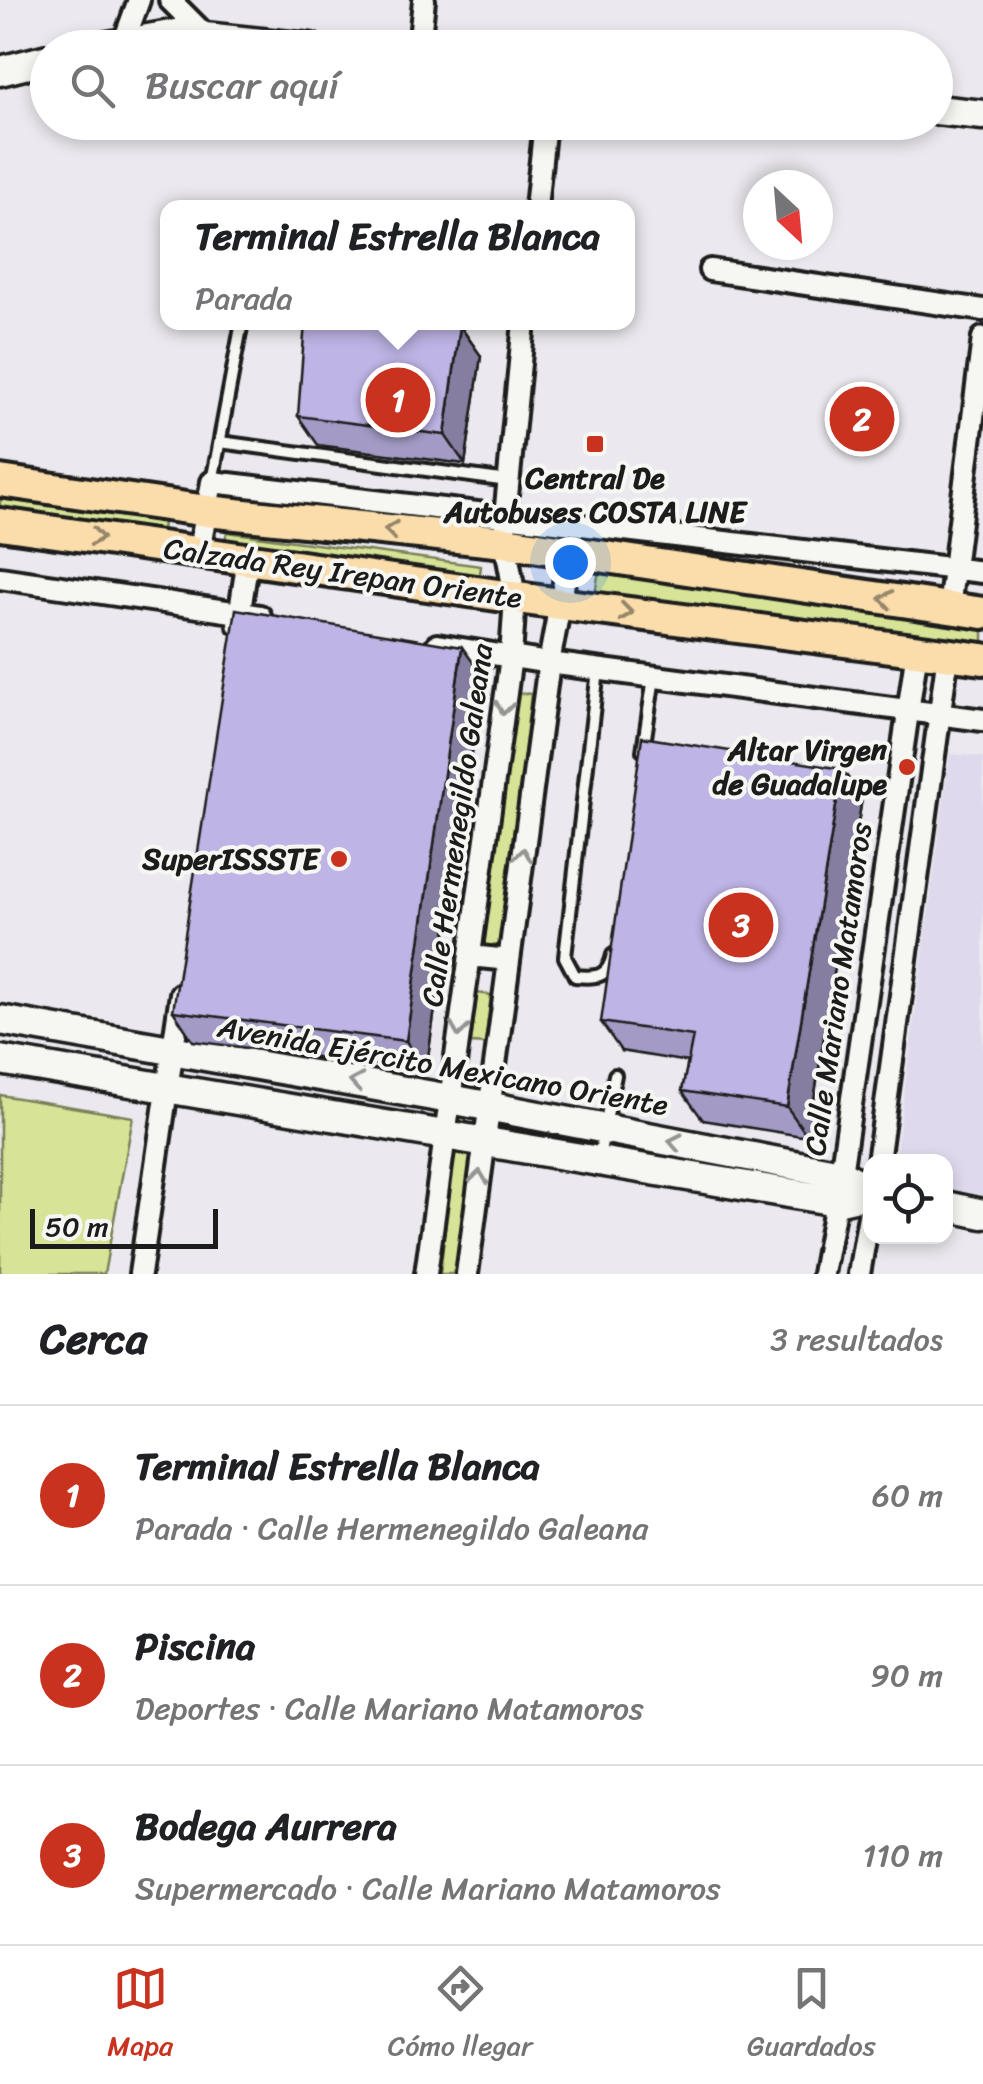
<!DOCTYPE html>
<html lang="es">
<head>
<meta charset="utf-8">
<style>
  :root { --surface:#fff; --page:#f6f6f6; --text:#202124; --muted:#757577; --line:#e0e0e0; --accent:#c8321e }
  body { margin:0; font-family:Sriracha,sans-serif; background:var(--page); color:var(--text) }
  .controls { position:absolute; right:30px; bottom:30px; display:grid; overflow:hidden; border-radius:20px; box-shadow:0 5px 15px #0003 }
  .controls button { width:90px; height:90px; display:grid; place-items:center; padding:0; border:0; border-bottom:2px solid var(--line); background:var(--surface); color:var(--text); font:50px sans-serif }
  .compass { position:absolute; left:743px; top:170px; width:90px; height:90px; border-radius:50%; background:var(--surface); box-shadow:0 5px 15px #0003; rotate:154deg }
  .scale { position:absolute; left:30px; bottom:25px; width:188px; box-sizing:border-box; padding-left:10px; border:5px solid #1c1c1c; border-top:0; font-size:28px; line-height:35px; white-space:nowrap; color:#1c1c1c; -webkit-text-stroke:8px #f6f6f2; paint-order:stroke }
  .you { position:absolute; left:570px; top:562px; width:35px; height:35px; margin:-25px; border:8px solid #fff; border-radius:50%; background:#1a73e8; box-shadow:0 0 0 15px #1a73e833 }
  .badge { display:grid; place-items:center; width:65px; height:65px; border-radius:50%; background:var(--accent); color:#fff; font-size:32px; font-weight:700 }
  .pin { position:absolute; translate:-50% -50%; border:5px solid #fff; box-shadow:0 2px 10px #0006 }
  .popup { position:absolute; left:160px; top:200px; width:475px; height:130px; box-sizing:border-box; display:grid; place-content:center; border-radius:20px; background:var(--surface); filter:drop-shadow(0 2px 8px #0005); font-size:32px; white-space:nowrap; color:var(--muted) }
  .popup b { font-size:38px; color:var(--text) }
  .popup::after { content:''; position:absolute; left:50%; top:100%; margin-left:-20px; border:20px solid transparent; border-top-color:var(--surface) }
  .list { margin:0; padding:0; list-style:none }
  h2 { display:flex; justify-content:space-between; align-items:center; height:130px; margin:0; padding:0 40px; font-size:42px }
  h2 small { font-size:32px; font-weight:400; color:var(--muted) }
  .list li { display:grid; grid-template-columns:65px 1fr auto; gap:30px; align-items:center; box-sizing:border-box; height:180px; padding:0 40px; border-top:2px solid var(--line) }
  .list b { display:block; font-size:38px; white-space:nowrap }
  .list p { margin:0; font-size:32px; white-space:nowrap; color:var(--muted) }
  .list em { font-size:32px; font-style:normal; color:var(--muted) }
  .icon { flex:none; width:55px; height:55px; fill:none; stroke:currentColor; stroke-width:2; stroke-linecap:round; stroke-linejoin:round }
  .map { position:relative; flex:none; width:983px; height:1274px; overflow:hidden }
  .search { position:absolute; background:var(--surface); box-shadow:0 5px 15px #0003; left:30px; right:30px; top:30px; height:110px; display:flex; align-items:center; gap:25px; box-sizing:border-box; padding:0 35px; border-radius:55px; color:var(--muted); font-size:38px }
  .sheet { height:670px; background:var(--surface) }
  nav { display:flex; justify-content:space-around; align-items:center; box-sizing:border-box; height:140px; border-top:2px solid var(--line); background:var(--surface); font-size:28px; color:var(--muted) }
  nav a { display:grid; justify-items:center; gap:5px }
  nav .on { color:var(--accent) }
  .map>svg:first-child { display:block }
  .built { fill:#ded9ec }
  .green { fill:#d7e396; stroke:#7a8059; stroke-width:2.5 }
  .water { fill:#8ac9eb; stroke:#5e8498; stroke-width:2.5 }
  .lines { fill:none; stroke-linecap:round; stroke-linejoin:round }
  .lane-casing { stroke:#1c1c1c; stroke-width:18 }
  .street-casing { stroke:#1c1c1c; stroke-width:28 }
  .secondary-casing { stroke:#1c1c1c; stroke-width:35 }
  .primary-casing { stroke:#1c1c1c; stroke-width:38 }
  .lane { stroke:#f6f6f2; stroke-width:10 }
  .street { stroke:#f6f6f2; stroke-width:20 }
  .secondary { stroke:#f6f6f2; stroke-width:28 }
  .primary { stroke:#faddab; stroke-width:30 }
  .wall { fill:#a39bc5; stroke:#1c1c1c; stroke-width:2.5 }
  .shaded-wall { fill:#857ea0; stroke:#1c1c1c; stroke-width:2.5 }
  .building { fill:#beb4e5; stroke:#1c1c1c; stroke-width:2.5 }
  .oneway { stroke:#96866b }
  .oneway2 { stroke:#949492 }
  .poi-dot { fill:#c8321e; stroke:#f6f6f2; stroke-width:4 }
  .labels { text-anchor:middle; stroke-width:8; stroke-linejoin:round; paint-order:stroke }
  .poi-label { font-size:30px; font-weight:bold; fill:#1c1c1c; stroke:#f6f6f2; text-anchor:end }
  .street-label { font-size:30px; fill:#1c1c1c; stroke:#f6f6f2 }
</style>
</head>
<body>
<div class="map">
<svg width="983" height="1274" viewBox="0 0 983 1274">
  <rect width="100%" height="100%" fill="#ebe9ef"/>
  <filter id="ink" filterUnits="userSpaceOnUse"><feTurbulence type="fractalNoise" baseFrequency=".01" numOctaves="2"/><feDisplacementMap in="SourceGraphic" scale="20" xChannelSelector="R" yChannelSelector="G"/><feConvolveMatrix kernelMatrix="1 2 1 2 8 2 1 2 1" color-interpolation-filters="sRGB"/></filter>
  <g filter="url(#ink)">
    <path class="built" d="M 950,754 L 983,757 L 983,1195 L 946,1188 L 946,1162 L 895,1161 Z"/>
    <path class="green" d="M 0,499 L 163,522 L 161,539 L 0,515 Z
      M 227,532 L 481,566 L 479,582 L 224,543 Z
      M 599,570 L 983,625 L 983,645 L 595,594 Z
      M 516,693 L 531,694 L 502,946 L 484,945 Z
      M 477,993 L 491,995 L 485,1044 L 471,1043 Z
      M 0,1095 L 133,1117 L 104,1274 L 0,1274 Z
      M 453,1152 L 472,1156 L 460,1274 L 440,1274 Z"/>
    <path class="water" d="M 856,401 L 873,404 L 867,437 L 851,435 Z"/>
    <g class="lines">
      <g class="lane-casing">
        <path id="lane" d="M 220,442 L 508,481
          M 212,482 L 242,322
          M 598,670 L 565,957 L 575,976 C 596,978 608,978 613,955
          M 643,751 L 654,677
          M 599,1157 L 615,1075"/>
      </g>
      <g class="street-casing">
        <path id="street" d="M 170,0 L 204,34
          M 124,41 L 139,0
          M 419,48 L 424,0
          M 536,208 L 545,122
          M 710,270 L 983,310
          M 199,552 L 212,482 L 983,572
          M 0,578 L 260,616
          M 949,609 L 983,338
          M 238,624 L 248,558
          M 437,645 L 549,663 L 983,720
          M 470,956 L 509,960
          M 878,1162 L 948,654
          M 140,1274 L 181,994
          M 426,1274 L 511,657 L 515,597 L 505,542 L 505,517 L 524,322
          M 467,1274 L 549,663 L 570,551
          M 823,1274 L 841,1174 L 917,650
          M 859,1274 L 870,1210"/>
      </g>
      <g class="secondary-casing">
        <path id="secondary" d="M 97,48 L 176,34 L 310,48
          M 0,71 L 48,59
          M 936,110 L 983,115
          M 0,1020 L 450,1099 L 841,1174 L 870,1190
          M 0,1060 L 836,1201 L 870,1193
          M 946,1206 L 983,1214"/>
      </g>
      <g class="primary-casing">
        <path id="primary" d="M 0,481 L 207,511 L 505,542 L 983,613
          M 0,524 L 560,604 L 983,659"/>
      </g>
      <use href="#lane" class="lane"/>
      <use href="#street" class="street"/>
      <use href="#secondary" class="secondary"/>
      <use href="#primary" class="primary"/>
    </g>
    <path class="wall" d="M 460,326 L 481,356 L 465,464 L 318,445 L 298,416 Z
      M 483,676 L 426,1071 L 193,1041 L 173,1011 Z
      M 862,798 L 808,1137 L 703,1120 L 682,1091 L 688,1062 L 621,1051 L 601,1022 Z"/>
    <path class="shaded-wall" d="M 460,326 L 481,356 L 465,464 L 445,435 Z
      M 462,647 L 483,676 L 426,1071 L 406,1041 Z
      M 842,769 L 862,798 L 808,1137 L 787,1107 Z"/>
    <path class="building" d="M 305,322 L 411,322 L 460,326 L 445,435 L 298,416 Z
      M 236,609 L 462,647 L 406,1041 L 173,1011 Z
      M 642,737 L 842,769 L 787,1107 L 682,1091 L 693,1036 L 601,1022 Z"/>
    <defs><path id="oneway-chevron" d="M-2-3.5L2.5 0L-2 3.5" fill="none" stroke-width="1.6" stroke-linecap="round" stroke-linejoin="round" transform="scale(2.5)"/></defs>
    <g class="oneway">
      <use href="#oneway-chevron" transform="translate(391 530) rotate(-174)"/>
      <use href="#oneway-chevron" transform="translate(97 537) rotate(8)"/>
      <use href="#oneway-chevron" transform="translate(886 599) rotate(-171)"/>
      <use href="#oneway-chevron" transform="translate(626 612) rotate(7)"/>
    </g>
    <g class="oneway2">
      <use href="#oneway-chevron" transform="translate(504 708) rotate(98)"/>
      <use href="#oneway-chevron" transform="translate(523 855) rotate(-82)"/>
      <use href="#oneway-chevron" transform="translate(459 1030) rotate(98)"/>
      <use href="#oneway-chevron" transform="translate(356 1082) rotate(-170)"/>
      <use href="#oneway-chevron" transform="translate(675 1142) rotate(-169)"/>
      <use href="#oneway-chevron" transform="translate(479 1177) rotate(-83)"/>
    </g>
  </g>
  <g class="poi-dot">
    <rect x="585" y="434" width="20" height="20" rx="5"/>
    <circle cx="907" cy="767" r="10"/>
    <circle cx="339" cy="859" r="10"/>
  </g>
  <g class="labels">
    <g class="poi-label">
      <text x="595" y="488" text-anchor="middle">Central De<tspan x="595" dy="34">Autobuses COSTA LINE</tspan></text>
      <text x="887" y="760">Altar Virgen<tspan x="887" dy="34">de Guadalupe</tspan></text>
      <text x="319" y="869">SuperISSSTE</text>
    </g>
    <g class="street-label">
      <text transform="translate(343 573) rotate(8)" y="10">Calzada Rey Irepan Oriente</text>
      <text transform="translate(457 825) rotate(-82)" y="10">Calle Hermenegildo Galeana</text>
      <text transform="translate(838 989) rotate(-82)" y="10">Calle Mariano Matamoros</text>
      <text transform="translate(443 1066) rotate(10)" y="10">Avenida Ejército Mexicano Oriente</text>
    </g>
  </g>
</svg>
<div class="controls">
<button><svg class="icon" aria-label="locate" viewBox="0 0 24 24"><circle cx="12" cy="12" r="6"/><path d="M12 2v4M12 18v4M2 12h4M18 12h4"/></svg></button>
</div>
<svg class="compass" viewBox="-18 -18 36 36"><path d="M0-13l5 13h-10z" fill="#e53935"/><path d="M0 13l5-13h-10z" fill="#757577"/></svg>
<div class="scale">50 m</div>
<div class="you"></div>
<div class="pin badge" style="left:398px;top:400px">1</div>
<div class="popup"><b>Terminal Estrella Blanca</b>Parada</div>
<div class="pin badge" style="left:862px;top:419px">2</div>
<div class="pin badge" style="left:741px;top:925px">3</div>
<div class="search"><svg class="icon" aria-label="search" viewBox="0 0 24 24"><circle cx="10" cy="10" r="6"/><path d="M15 15l6 6"/></svg>Buscar aquí</div>
</div>
<section class="sheet">
<h2>Cerca<small>3 resultados</small></h2>
<ul class="list">
<li><span class="badge">1</span><div><b>Terminal Estrella Blanca</b><p>Parada · Calle Hermenegildo Galeana</p></div><em>60 m</em></li>
<li><span class="badge">2</span><div><b>Piscina</b><p>Deportes · Calle Mariano Matamoros</p></div><em>90 m</em></li>
<li><span class="badge">3</span><div><b>Bodega Aurrera</b><p>Supermercado · Calle Mariano Matamoros</p></div><em>110 m</em></li>
</ul>
</section>
<nav>
<a class="on"><svg class="icon" aria-label="map" viewBox="0 0 24 24"><path d="M3 6l6-2 6 2 6-2v14l-6 2-6-2-6 2zM9 4v14M15 6v14"/></svg>Mapa</a>
<a><svg class="icon" aria-label="directions" viewBox="0 0 24 24"><path d="M12 3l9 9-9 9-9-9zM9 14v-3h6M13 9l2 2-2 2"/></svg>Cómo llegar</a>
<a><svg class="icon" aria-label="saved" viewBox="0 0 24 24"><path d="M7 4h10v16l-5-4-5 4z"/></svg>Guardados</a>
</nav>
</body>
</html>
